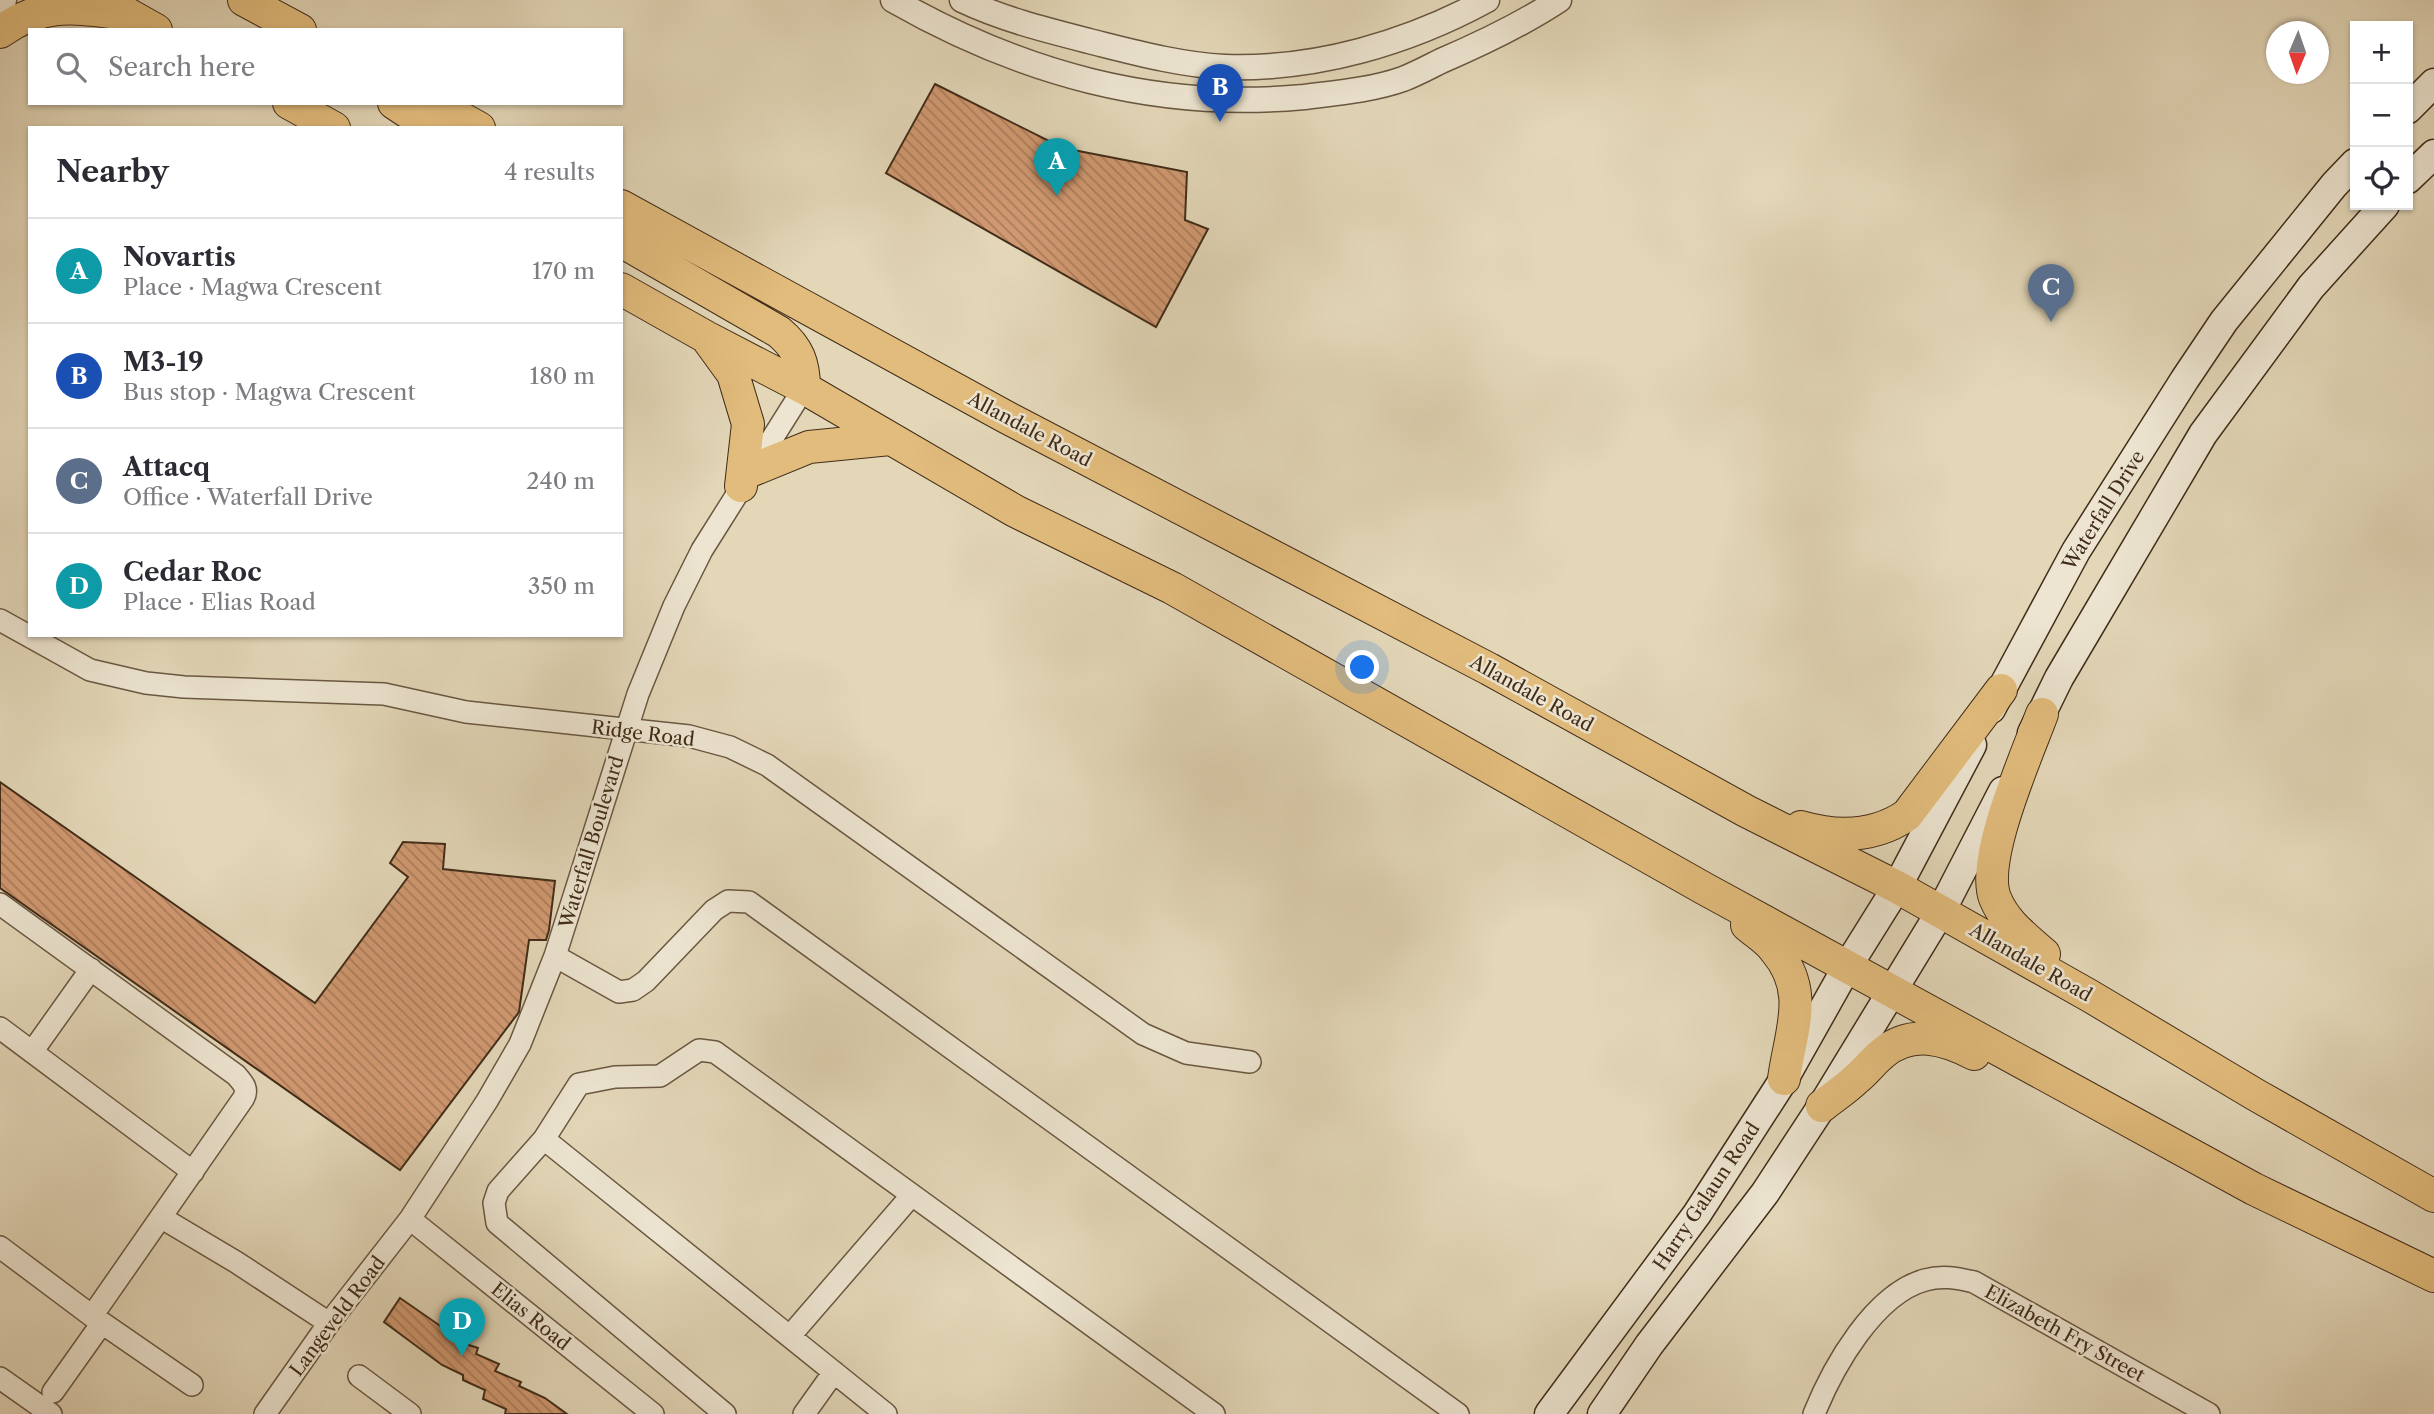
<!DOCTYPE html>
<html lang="en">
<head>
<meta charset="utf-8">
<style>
  :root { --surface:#fff; --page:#f2f2f3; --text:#2b2b33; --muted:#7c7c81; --line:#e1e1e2; --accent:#111827 }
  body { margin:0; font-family:"Libre Caslon Text",serif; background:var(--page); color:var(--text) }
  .controls { position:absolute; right:21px; top:21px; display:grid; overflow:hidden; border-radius:0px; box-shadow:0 2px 5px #0004 }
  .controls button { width:63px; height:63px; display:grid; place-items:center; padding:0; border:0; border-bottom:2px solid var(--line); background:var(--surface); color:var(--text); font:35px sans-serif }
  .compass { position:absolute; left:2266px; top:21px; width:63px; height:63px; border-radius:50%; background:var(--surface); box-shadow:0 2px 5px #0004; rotate:182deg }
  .you { position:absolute; left:1363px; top:668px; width:24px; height:24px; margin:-18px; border:5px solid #fff; border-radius:50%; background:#1a73e8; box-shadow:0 0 0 10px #1a73e833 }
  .badge { display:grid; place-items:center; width:46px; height:46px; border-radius:50%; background:var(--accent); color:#fff; font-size:23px; font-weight:700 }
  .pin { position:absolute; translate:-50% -58px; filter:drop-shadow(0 2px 4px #0008) }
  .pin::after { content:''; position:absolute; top:37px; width:24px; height:21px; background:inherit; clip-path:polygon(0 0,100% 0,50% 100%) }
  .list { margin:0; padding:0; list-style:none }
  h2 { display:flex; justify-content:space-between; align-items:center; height:91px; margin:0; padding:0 28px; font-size:30px }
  h2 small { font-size:23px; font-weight:400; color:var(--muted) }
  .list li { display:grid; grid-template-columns:46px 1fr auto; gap:21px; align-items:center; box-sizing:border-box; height:105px; padding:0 28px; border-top:2px solid var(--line) }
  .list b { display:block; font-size:26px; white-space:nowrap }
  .list p { margin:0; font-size:23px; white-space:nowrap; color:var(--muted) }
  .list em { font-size:23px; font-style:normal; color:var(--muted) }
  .icon { flex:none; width:38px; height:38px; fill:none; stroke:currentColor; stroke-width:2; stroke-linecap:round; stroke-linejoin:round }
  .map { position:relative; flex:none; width:2434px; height:1414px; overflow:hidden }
  .search { position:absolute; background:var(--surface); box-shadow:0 2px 5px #0004; left:28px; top:28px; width:595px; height:77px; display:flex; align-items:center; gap:18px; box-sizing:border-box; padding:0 24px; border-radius:0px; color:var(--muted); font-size:26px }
  .panel { position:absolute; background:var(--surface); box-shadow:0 2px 5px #0004; left:28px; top:126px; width:595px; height:511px; border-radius:0px }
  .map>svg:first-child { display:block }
  .building { fill:url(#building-back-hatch); stroke:#412c19; stroke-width:2 }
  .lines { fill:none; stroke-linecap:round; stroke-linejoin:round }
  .minor-casing { stroke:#6a5741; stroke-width:24 }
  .tertiary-casing { stroke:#6a5741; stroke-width:27 }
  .secondary-casing { stroke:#412c19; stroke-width:31 }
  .primary-casing { stroke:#412c19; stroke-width:34 }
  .minor { stroke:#ede5d1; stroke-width:21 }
  .tertiary { stroke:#ede5d1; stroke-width:24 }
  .secondary { stroke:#ede5d1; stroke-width:28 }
  .primary { stroke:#e2bc7c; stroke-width:32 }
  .labels { text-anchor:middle; stroke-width:5; stroke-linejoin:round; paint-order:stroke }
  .street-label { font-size:19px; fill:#412c19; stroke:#ede5d1 }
</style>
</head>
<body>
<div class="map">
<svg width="2434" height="1414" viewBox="0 0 2434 1414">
  <defs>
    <pattern id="building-back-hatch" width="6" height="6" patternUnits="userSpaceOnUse" patternTransform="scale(1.75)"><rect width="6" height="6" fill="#d19971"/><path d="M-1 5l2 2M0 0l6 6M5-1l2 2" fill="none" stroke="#ab7d5c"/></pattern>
  </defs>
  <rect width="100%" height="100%" fill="#e3d7b8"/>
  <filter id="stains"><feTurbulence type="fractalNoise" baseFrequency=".00286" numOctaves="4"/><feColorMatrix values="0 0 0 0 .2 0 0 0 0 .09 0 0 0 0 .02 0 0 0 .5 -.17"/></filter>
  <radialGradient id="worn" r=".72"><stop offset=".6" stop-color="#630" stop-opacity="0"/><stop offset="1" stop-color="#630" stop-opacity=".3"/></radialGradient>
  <path class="building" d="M 935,84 L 1063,148 L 1187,172 L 1185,220 L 1208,229 L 1156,327 L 886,173 Z
    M 0,782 L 315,1003 L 408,877 L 390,863 L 403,842 L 445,844 L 443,869 L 555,881 L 549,930 L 546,940 L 529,940 L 519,1012 L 400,1170 L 0,888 Z
    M 400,1298 L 452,1334 L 450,1339 L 478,1348 L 476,1354 L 499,1364 L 495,1371 L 521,1382 L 519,1386 L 545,1398 L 567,1414 L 505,1414 L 506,1409 L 483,1399 L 485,1390 L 463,1380 L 463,1375 L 442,1365 L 384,1322 Z"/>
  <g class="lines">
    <g class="minor-casing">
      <path id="minor" d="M 0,620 L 90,670 L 146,683 L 184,687 L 384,694 L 466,712 L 689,736 L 730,747 L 767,765 L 1143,1034 L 1186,1053 L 1250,1062
        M 0,904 L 236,1075 C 243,1083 249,1089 243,1099 L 92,1316
        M 555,956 L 619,992 L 633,990 L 646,981 L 714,910 L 728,901 L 749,902 L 1458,1414
        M 0,1028 L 193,1172
        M 32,1052 L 91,969
        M 544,1139 L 498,1191 L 494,1203 L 497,1223 L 725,1414
        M 162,1218 L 236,1262 L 329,1323
        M 410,1219 L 653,1414
        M 0,1247 L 92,1316 L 192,1385
        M 790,1336 L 911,1196
        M 359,1376 L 410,1414
        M 0,1378 L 51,1414
        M 53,1392 L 102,1323
        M 265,1414 L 329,1323 L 410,1219 L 487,1101 L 520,1044 L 555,956 L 638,694 L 674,606 L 702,550 L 804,388
        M 804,1414 L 834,1372
        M 886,1414 L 544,1139 L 579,1084 L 615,1077 L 660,1076 L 699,1050 L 715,1052 L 1214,1414
        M 1814,1414 C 1833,1367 1874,1294 1925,1280 C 1942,1275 1957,1278 1974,1282 L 2209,1414"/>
    </g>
    <g class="tertiary-casing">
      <path id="tertiary" d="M 893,0 C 1021,73 1156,111 1304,97 C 1336,93 1372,90 1403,79 C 1416,74 1429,67 1441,61 C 1483,43 1521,25 1559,0
        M 962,0 C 1002,19 1046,30 1089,41 C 1133,52 1180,65 1225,67 C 1316,70 1408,43 1487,0
        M 0,6 L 4,0"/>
    </g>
    <g class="secondary-casing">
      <path id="secondary" d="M 2408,109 L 2434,83
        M 2408,179 L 2434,154
        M 1991,709 L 2076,551 L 2185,379 L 2224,321 L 2334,185 L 2355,163
        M 2032,733 L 2059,678 L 2203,434 L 2311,287 L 2385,205
        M 1549,1414 L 1697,1214 L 1784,1079 L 1847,967 L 1897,887 L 1972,745
        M 1602,1414 L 1649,1345 L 1765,1193 L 1822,1106 L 1941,911 L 2003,791"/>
    </g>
    <g class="primary-casing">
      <path id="primary" d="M 244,0 L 300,30
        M 108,3 L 156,30
        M 0,32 C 44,0 76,8 127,14
        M 289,103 L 334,128
        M 394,103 L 432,128
        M 434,103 L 479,128
        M 621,206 L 1006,417 L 1489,669 L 1746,811 L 1897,887 L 2090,996 L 2256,1095 L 2434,1196
        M 621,241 L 779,332 C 798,348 804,363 804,388
        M 621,289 L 706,337 L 804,388 L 1015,511 L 1172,588 L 1705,889 L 2254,1189 L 2434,1276
        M 709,341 L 733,374 L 748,424 L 741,486
        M 750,471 L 809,447 L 890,439
        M 2042,714 C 2027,755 1980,859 1995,898 C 2005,923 2025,937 2044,954
        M 1801,827 C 1839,838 1875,837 1907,815 L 2001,690
        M 1747,925 C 1756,933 1768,940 1775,950 C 1811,992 1790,1032 1784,1079
        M 1822,1106 C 1833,1097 1846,1089 1856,1079 C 1866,1071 1873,1061 1883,1053 C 1912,1029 1945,1039 1974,1054"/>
    </g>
    <use href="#minor" class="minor"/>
    <use href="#tertiary" class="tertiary"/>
    <use href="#secondary" class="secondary"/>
    <use href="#primary" class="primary"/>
  </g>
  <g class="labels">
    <g class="street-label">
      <text transform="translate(1030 429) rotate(28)" y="7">Allandale Road</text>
      <text transform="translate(2103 510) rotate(-58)" y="7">Waterfall Drive</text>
      <text transform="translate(1532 693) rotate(29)" y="7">Allandale Road</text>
      <text transform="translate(643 733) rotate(7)" y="7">Ridge Road</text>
      <text transform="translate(591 842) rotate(-73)" y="7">Waterfall Boulevard</text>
      <text transform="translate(2031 962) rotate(30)" y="7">Allandale Road</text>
      <text transform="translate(1706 1196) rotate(-56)" y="7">Harry Galaun Road</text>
      <text transform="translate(337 1316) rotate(-53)" y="7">Langeveld Road</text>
      <text transform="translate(531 1316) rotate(39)" y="7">Elias Road</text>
      <text transform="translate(2065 1333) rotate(29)" y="7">Elizabeth Fry Street</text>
    </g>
  </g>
  <rect width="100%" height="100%" filter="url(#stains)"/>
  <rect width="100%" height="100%" fill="url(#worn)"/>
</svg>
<div class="controls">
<button>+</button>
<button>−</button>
<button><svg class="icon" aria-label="locate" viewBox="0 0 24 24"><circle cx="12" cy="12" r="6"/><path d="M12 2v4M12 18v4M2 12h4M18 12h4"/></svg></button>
</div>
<svg class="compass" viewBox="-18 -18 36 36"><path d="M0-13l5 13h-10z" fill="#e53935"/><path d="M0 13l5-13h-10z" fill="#7c7c81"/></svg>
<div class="you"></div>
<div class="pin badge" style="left:1057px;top:196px;background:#0f9aa8">A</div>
<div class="pin badge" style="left:1220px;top:122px;background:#1a4fb4">B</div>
<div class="pin badge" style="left:2051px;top:322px;background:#5c6f8a">C</div>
<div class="pin badge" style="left:462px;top:1356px;background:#0f9aa8">D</div>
<div class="search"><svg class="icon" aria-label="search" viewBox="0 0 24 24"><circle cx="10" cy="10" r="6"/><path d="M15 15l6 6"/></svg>Search here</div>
<section class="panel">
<h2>Nearby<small>4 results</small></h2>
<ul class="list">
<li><span class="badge" style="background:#0f9aa8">A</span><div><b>Novartis</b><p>Place · Magwa Crescent</p></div><em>170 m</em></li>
<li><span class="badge" style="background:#1a4fb4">B</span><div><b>M3-19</b><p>Bus stop · Magwa Crescent</p></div><em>180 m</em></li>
<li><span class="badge" style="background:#5c6f8a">C</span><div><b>Attacq</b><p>Office · Waterfall Drive</p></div><em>240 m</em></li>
<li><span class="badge" style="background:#0f9aa8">D</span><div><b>Cedar Roc</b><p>Place · Elias Road</p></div><em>350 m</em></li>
</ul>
</section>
</div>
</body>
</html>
